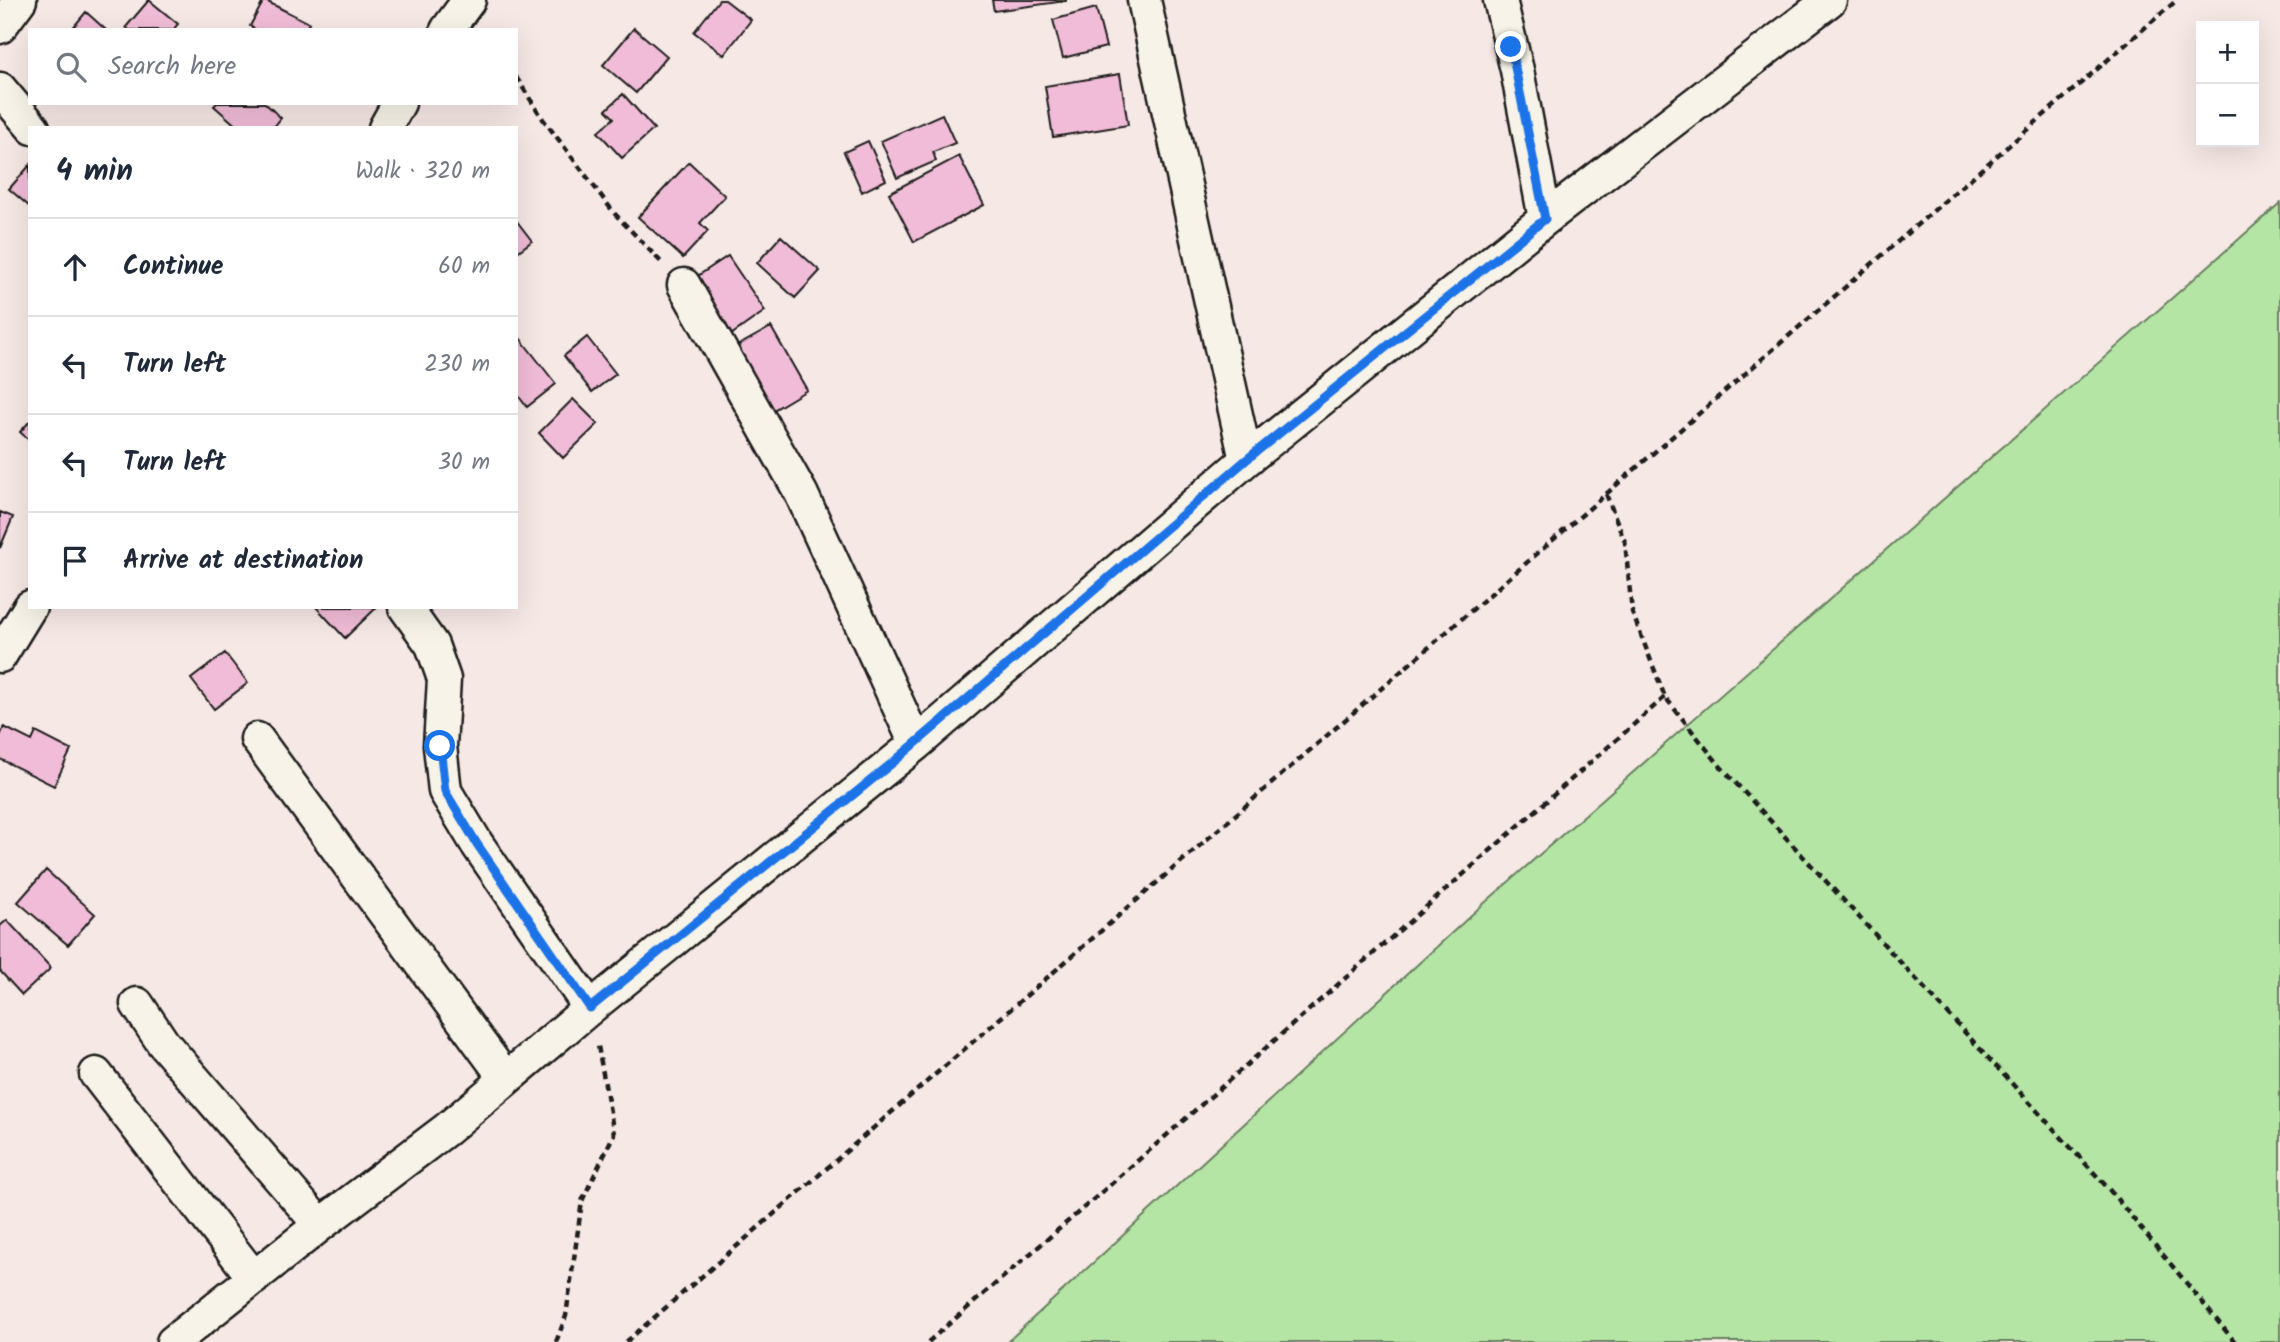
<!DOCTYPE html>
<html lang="en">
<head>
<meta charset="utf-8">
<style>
  :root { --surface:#fff; --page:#f2f2f3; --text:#1f2937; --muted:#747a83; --line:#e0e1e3 }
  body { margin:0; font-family:Kalam,sans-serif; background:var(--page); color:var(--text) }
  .controls { position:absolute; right:21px; top:21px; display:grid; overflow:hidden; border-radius:0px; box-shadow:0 7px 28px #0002 }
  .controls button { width:63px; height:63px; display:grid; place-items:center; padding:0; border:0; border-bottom:2px solid var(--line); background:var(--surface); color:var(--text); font:35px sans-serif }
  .stop { position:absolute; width:21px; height:21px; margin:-16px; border:5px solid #1a73e8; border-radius:50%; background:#fff }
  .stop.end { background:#1a73e8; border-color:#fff; box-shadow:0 2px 7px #0008 }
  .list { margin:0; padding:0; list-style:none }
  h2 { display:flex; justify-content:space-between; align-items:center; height:91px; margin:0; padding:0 28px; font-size:30px }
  h2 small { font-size:23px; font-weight:400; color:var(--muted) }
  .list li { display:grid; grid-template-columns:46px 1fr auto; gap:21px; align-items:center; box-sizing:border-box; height:98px; padding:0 28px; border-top:2px solid var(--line) }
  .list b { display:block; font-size:26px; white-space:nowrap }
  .list em { font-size:23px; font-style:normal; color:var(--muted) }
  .icon { flex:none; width:38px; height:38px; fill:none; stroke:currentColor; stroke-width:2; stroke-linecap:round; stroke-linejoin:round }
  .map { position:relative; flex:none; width:2280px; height:1342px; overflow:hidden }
  .search { position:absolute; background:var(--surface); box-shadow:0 7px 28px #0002; left:28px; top:28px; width:490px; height:77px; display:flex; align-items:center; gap:18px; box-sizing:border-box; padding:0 24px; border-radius:0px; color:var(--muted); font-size:26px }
  .panel { position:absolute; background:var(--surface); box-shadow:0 7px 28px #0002; left:28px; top:126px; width:490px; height:483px; border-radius:0px }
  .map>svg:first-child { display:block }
  .green { fill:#b4e5a5; stroke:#688060; stroke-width:2 }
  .building { fill:#f1bcd7; stroke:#1c1c1c; stroke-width:2 }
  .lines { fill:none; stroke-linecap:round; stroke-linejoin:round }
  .street-casing { stroke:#1c1c1c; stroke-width:37 }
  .path { stroke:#1c1c1c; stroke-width:4.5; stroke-dasharray:7 5; stroke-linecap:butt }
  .street { stroke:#f7f3e8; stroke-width:32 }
  .route { stroke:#1a73e8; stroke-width:9 }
</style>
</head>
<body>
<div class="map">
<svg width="2280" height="1342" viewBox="0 0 2280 1342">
  <rect width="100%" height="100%" fill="#f6e8e5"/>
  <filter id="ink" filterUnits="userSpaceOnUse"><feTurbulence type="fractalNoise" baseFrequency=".0143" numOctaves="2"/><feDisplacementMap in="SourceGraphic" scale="14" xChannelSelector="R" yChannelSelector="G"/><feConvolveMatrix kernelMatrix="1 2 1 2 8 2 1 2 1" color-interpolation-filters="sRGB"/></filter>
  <g filter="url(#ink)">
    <path class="green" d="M 2280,203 L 2280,1342 L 1007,1342 L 1480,907 Z"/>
    <path class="building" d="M 149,0 L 178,24 L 173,30 L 129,30 L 126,27 Z
      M 264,0 L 309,23 L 305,30 L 256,30 L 250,26 Z
      M 719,0 L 725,0 L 751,20 L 724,55 L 694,32 Z
      M 992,0 L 1066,0 L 1066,1 L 994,11 Z
      M 1096,8 L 1106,47 L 1063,58 L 1053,20 Z
      M 86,12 L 106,30 L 71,30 Z
      M 634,28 L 667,56 L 636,93 L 603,65 Z
      M 1120,74 L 1128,125 L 1053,137 L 1045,86 Z
      M 623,94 L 654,129 L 622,158 L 598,132 L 614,118 L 606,110 Z
      M 217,103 L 265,103 L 281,118 L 273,128 L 239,128 L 214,106 Z
      M 942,114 L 955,143 L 933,152 L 936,161 L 897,178 L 881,141 Z
      M 868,141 L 886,180 L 862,192 L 844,152 Z
      M 959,156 L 984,205 L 914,242 L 889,193 Z
      M 689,162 L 725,196 L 700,223 L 708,231 L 683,258 L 638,217 Z
      M 30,165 L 30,207 L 9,189 Z
      M 516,220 L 532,241 L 516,253 Z
      M 781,236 L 820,271 L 795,298 L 757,263 Z
      M 728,256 L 765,311 L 728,337 L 690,281 Z
      M 771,327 L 807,390 L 770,412 L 734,348 Z
      M 516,333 L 556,384 L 527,407 L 516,393 Z
      M 587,337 L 616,374 L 592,392 L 564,356 Z
      M 573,399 L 598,424 L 563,458 L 539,433 Z
      M 30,421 L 30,441 L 20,432 Z
      M 0,512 L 13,517 L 0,548 Z
      M 316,607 L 374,607 L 376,608 L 345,638 Z
      M 225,653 L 248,683 L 214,709 L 191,679 Z
      M 4,727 L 32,741 L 36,732 L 71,750 L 54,786 L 0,759 L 0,736 Z
      M 46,870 L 95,914 L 68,945 L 18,902 Z
      M 7,920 L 51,968 L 22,995 L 0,971 L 0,926 Z"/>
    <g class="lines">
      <g class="street-casing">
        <path id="street" d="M 1144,0 L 1246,460
          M 1500,0 L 1517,70 L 1545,219
          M 0,27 L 20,0
          M 447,30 L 469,0
          M 0,89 L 33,128
          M 385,128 L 399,103
          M 684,285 L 801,493 L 916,744
          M 405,607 L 432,645 L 444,679 L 440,746 L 445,791 L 477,844 L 590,1008
          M 0,656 L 30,607
          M 257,739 L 506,1079
          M 137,1004 L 163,1043 L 320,1225
          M 96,1074 L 254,1278
          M 173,1342 L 320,1225 L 447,1129 L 590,1008 L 916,744 L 1246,460 L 1545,219 L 1830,0"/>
      </g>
      <path class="path" d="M 516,77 L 543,119 L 615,214 L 662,263
        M 1606,494 L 1625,542 L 1632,612 L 1665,697 L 1721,767 L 2107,1187 L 2235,1342
        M 556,1342 L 566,1316 L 582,1201 L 614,1134 L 598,1046
        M 626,1342 L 2177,0
        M 928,1342 L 1110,1185 L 1665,697"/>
      <use href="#street" class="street"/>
    </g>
  </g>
  <g class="lines" filter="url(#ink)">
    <path class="route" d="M 440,746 L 445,791 L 477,844 L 590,1008 L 896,760 L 1246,460 L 1545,219 L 1511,47"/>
  </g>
</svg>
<div class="controls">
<button>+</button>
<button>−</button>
</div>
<div class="stop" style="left:440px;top:746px"></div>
<div class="stop end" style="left:1511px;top:47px"></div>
<div class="search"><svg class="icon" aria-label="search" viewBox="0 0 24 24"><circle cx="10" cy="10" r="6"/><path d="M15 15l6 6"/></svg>Search here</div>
<section class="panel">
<h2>4 min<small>Walk · 320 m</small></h2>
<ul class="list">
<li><svg class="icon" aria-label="ahead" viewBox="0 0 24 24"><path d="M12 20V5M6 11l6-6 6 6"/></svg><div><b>Continue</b></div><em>60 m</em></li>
<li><svg class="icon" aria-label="left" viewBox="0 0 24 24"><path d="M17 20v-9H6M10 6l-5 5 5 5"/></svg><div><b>Turn left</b></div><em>230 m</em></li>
<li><svg class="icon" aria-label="left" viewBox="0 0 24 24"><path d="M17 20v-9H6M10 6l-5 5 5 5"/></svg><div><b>Turn left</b></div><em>30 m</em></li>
<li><svg class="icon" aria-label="arrive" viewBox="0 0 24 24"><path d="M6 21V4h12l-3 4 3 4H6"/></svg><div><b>Arrive at destination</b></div></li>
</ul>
</section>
</div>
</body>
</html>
